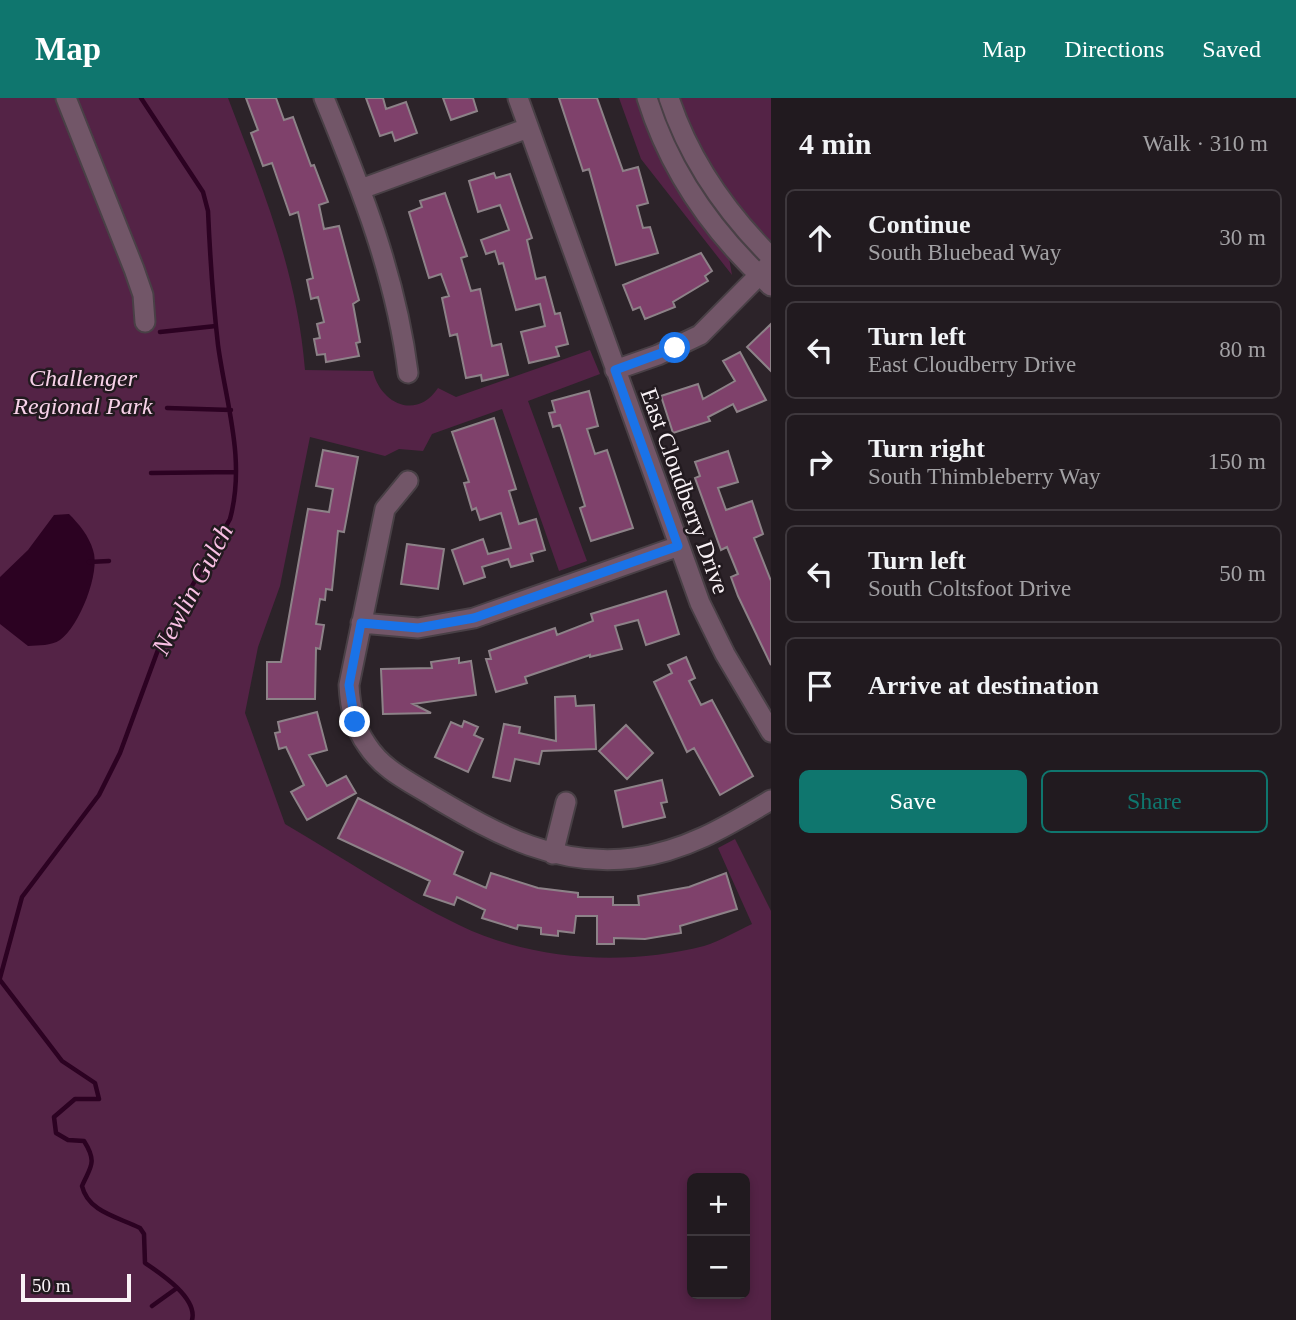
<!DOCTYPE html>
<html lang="en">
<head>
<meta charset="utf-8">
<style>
  :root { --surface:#211a1f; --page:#292328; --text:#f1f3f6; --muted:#a2a1a4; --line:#3e383d; --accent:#0f766e }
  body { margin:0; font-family:Georgia,serif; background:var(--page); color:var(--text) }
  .controls { position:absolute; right:21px; bottom:21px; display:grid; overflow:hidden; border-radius:10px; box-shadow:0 4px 10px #0003 }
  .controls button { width:63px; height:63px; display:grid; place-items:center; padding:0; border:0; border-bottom:2px solid var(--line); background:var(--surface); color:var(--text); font:35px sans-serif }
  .scale { position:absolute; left:21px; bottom:18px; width:110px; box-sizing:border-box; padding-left:7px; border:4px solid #f9f2f6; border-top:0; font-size:19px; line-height:24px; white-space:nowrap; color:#f9f2f6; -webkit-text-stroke:5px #221a1f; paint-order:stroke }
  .stop { position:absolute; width:21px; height:21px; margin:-16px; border:5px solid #1a73e8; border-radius:50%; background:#fff }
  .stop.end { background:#1a73e8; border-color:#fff; box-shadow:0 2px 7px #0008 }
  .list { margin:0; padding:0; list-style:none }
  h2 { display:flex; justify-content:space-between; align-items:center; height:91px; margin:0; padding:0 28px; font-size:30px }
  h2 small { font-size:23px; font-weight:400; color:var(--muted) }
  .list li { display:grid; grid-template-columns:46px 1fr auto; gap:21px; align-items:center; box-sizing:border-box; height:98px; margin:0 14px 14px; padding:0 14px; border:2px solid var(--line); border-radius:10px }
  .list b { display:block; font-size:26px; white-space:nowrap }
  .list p { margin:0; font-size:23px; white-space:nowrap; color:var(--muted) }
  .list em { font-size:23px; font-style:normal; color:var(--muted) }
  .actions { display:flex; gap:14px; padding:21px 28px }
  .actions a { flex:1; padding:16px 0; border:2px solid var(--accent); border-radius:10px; text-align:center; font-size:24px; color:var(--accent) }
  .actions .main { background:var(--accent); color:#fff }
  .icon { flex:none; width:38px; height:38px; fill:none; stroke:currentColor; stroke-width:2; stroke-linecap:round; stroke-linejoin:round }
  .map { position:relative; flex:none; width:771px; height:1222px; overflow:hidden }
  header { display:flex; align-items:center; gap:42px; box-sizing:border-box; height:98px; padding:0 35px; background:var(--accent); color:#fff }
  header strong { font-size:33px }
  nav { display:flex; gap:38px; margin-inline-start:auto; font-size:24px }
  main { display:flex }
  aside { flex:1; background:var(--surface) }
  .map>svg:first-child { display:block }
  .green { fill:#542346; fill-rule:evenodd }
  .water { fill:#2c0222 }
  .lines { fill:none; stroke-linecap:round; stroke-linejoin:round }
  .stream { stroke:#2c0222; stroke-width:4.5 }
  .building { fill:#7f416b; stroke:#8d8288; stroke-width:2 }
  .minor-casing { stroke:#494046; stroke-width:23 }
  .minor { stroke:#725668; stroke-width:19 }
  .route { stroke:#1a73e8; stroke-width:9 }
  .labels { text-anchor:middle; stroke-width:5; stroke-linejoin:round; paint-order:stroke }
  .park-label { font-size:24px; font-style:italic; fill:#f8d2e9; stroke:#221a1f }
  .street-label { font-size:24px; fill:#f9f2f6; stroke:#221a1f }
  .water-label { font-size:26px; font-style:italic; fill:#f9c0e4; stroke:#221a1f }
</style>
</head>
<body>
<header>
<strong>Map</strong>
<nav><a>Map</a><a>Directions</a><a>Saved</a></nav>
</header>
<main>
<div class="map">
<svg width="771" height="1222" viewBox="0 0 771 1222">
  <rect width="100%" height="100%" fill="#2c2329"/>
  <path class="green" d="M 0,0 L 228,0 C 263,92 297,173 305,272 L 373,273 C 380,305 416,323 438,290 L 456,299 L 590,252 L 600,276 L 528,303 L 587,463 L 559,473 L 502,311 L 432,336 L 423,353 L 399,351 L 385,358 L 310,339 L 280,488 L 258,549 L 245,615 L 285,726 C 342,759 399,798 459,827 C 532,863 626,868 704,848 C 720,843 737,833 752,826 L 718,750 L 735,741 L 771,813 L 771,1222 L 0,1222 ZM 692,1080 L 745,1080 L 745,1196 L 692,1196 Z
    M 619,0 L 641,0 L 680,96 L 729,160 L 732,177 L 641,61 Z
    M 652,0 L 663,0 L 756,157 L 755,161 L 702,104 Z
    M 680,0 L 771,0 L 771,151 L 740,117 L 685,24 L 687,18 Z"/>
  <path class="water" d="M 69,416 C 79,426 89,438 93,452 C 101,474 79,529 60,542 C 51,548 39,547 28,548 L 0,526 L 0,479 L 28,452 L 54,417 Z"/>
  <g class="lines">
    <path class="stream" d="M 160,234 L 216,228
      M 167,310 L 231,312
      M 151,375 L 236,374
      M 89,464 L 109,463
      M 0,880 L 22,799 L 99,697 L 120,655 L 162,541 L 230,421 C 246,362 226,306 218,247 C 213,203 210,158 208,113 L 203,94 L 141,0
      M 0,882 L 62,963 L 95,985 L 99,1001 L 75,1001 L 54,1019 L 56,1035 L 68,1042 L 84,1043 C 98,1065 90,1069 82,1088 C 88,1114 118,1119 140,1130 L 144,1136 L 145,1165 C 160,1175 198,1200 192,1222
      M 152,1208 L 177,1190"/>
  </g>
  <path class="building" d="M 246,0 L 276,0 L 284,22 L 293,19 L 311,68 L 314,67 L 328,104 L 319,107 L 324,131 L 339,128 L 359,202 L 353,206 L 360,244 L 356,245 L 359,258 L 326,264 L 325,256 L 317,257 L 314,241 L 320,240 L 317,226 L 324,224 L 318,199 L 311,201 L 307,182 L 313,180 L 298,114 L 290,117 L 272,65 L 263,68 L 251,35 L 258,32 Z
    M 366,0 L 383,0 L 386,11 L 406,4 L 417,35 L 395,43 L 392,34 L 380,38 Z
    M 443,0 L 473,0 L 477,13 L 451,22 Z
    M 559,0 L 597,0 L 623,73 L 638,69 L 648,105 L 637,108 L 643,130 L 650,129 L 658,155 L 616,167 L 589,71 L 583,73 Z
    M 494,75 L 496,80 L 510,76 L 532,140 L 527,142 L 536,181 L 545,179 L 555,216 L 560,215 L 568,246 L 556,249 L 559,258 L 529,265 L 521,234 L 545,228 L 540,206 L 516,212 L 503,165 L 499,166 L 495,153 L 486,156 L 481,142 L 509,132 L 500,107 L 478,114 L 469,83 Z
    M 445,95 L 467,158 L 461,160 L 471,193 L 480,191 L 492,248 L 501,246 L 508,277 L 482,283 L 481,277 L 466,280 L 457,236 L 450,238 L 442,200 L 449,198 L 441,176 L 429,180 L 409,114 L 422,109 L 420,103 Z
    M 701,155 L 712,173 L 705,178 L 708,183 L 673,204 L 675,209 L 645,221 L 640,209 L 633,212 L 623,187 Z
    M 771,226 L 771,273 L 747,249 Z
    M 740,254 L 766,302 L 737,314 L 733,306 L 708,319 L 710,323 L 673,335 L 661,298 L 698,286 L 703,301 L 735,283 L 723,263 Z
    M 589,293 L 598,328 L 587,331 L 595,356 L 607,352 L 633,430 L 591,443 L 580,410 L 585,408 L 563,336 L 560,327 L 553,329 L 549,315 L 555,314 L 552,303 Z
    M 494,320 L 516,391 L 509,393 L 519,426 L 536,421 L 545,452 L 531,456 L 533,463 L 511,469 L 508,461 L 482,469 L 485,479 L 464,486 L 452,452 L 483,441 L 488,456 L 511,450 L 501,415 L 480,422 L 476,410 L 472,412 L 464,385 L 469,384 L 452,334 Z
    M 323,352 L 358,359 L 344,434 L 338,433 L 332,492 L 326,491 L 325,502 L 320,501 L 316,526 L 324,527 L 320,551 L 316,550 L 315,601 L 267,601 L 267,564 L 281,564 L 308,411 L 329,414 L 333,391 L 316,388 Z
    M 728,353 L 738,384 L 718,390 L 726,412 L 752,403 L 763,436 L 754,440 L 771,483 L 771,567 L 738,498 L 731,479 L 738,476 L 727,449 L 721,452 L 695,380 L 700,378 L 695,364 Z
    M 407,446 L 444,451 L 438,491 L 401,486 Z
    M 666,493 L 679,536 L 646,547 L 638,522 L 615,528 L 622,551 L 590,559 L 590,557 L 525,579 L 527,585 L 496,594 L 486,561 L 491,561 L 489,553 L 555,530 L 557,537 L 593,523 L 591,516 Z
    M 686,559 L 695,580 L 689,583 L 701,607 L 712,602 L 753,678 L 720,697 L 694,650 L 687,654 L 654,584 L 672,575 L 668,567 Z
    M 459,560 L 459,565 L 471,563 L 476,597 L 413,606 L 431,615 L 383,616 L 381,571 L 432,570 L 431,564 Z
    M 575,598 L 576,608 L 594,607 L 596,651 L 542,653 L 539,666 L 515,661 L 510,683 L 493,679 L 504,626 L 520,629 L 519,635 L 556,643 L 555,599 Z
    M 317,614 L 327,652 L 309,657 L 327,688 L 346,678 L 356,695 L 307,722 L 291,694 L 304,687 L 286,649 L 279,651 L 275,635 L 280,634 L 278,624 Z
    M 464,623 L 478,629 L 474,637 L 483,641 L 468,674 L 435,659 L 451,624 L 462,629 Z
    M 626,627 L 653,655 L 627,681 L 599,653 Z
    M 662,682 L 667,704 L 661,705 L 665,719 L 623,729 L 615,693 Z
    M 358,700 L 463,754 L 454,776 L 486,790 L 491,775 L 538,790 L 578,795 L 578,799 L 613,799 L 613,807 L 639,807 L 638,798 L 689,789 L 726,775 L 737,811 L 680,828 L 681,835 L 645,841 L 614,840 L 614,846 L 597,846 L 597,818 L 576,818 L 574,835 L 558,833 L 558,838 L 541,836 L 541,830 L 518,827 L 517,831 L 482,820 L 485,812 L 457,799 L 454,807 L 424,797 L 430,783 L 338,740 Z"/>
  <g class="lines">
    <g class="minor-casing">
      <path id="minor" d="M 66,0 L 134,171 L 143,197 L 145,224
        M 324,0 C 361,90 396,178 408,275
        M 518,0 L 700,505 L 725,556 L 771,634
        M 647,0 C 670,74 714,136 771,188
        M 669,0 C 689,61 726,114 771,159
        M 361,91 L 528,30
        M 615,272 L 658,257 L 700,237 L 771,165
        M 408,383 L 385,411 L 349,587 C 350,609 354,629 367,647 C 383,672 410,684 434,699 C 498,737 558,770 634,760 C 686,753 727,728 771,702
        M 361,525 L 418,530 L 474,520 L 679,448
        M 553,756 L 566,704"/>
    </g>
    <use href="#minor" class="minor"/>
  </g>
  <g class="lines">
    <path class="route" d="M 355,624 L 349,587 L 361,525 L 418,530 L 474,520 L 678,448 L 615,272 L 675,250"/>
  </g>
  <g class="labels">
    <g class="park-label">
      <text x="83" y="288">Challenger<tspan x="83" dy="28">Regional Park</tspan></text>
    </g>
    <g class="street-label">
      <text transform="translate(685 393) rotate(70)" y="8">East Cloudberry Drive</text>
    </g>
    <g class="water-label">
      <text transform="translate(192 491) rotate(-62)" y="9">Newlin Gulch</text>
    </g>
  </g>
</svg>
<div class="controls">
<button>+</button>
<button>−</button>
</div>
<div class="scale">50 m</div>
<div class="stop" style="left:675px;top:250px"></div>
<div class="stop end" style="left:355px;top:624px"></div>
</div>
<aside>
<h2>4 min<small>Walk · 310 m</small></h2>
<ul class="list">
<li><svg class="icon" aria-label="ahead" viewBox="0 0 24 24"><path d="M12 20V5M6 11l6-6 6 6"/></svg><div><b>Continue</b><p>South Bluebead Way</p></div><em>30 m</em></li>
<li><svg class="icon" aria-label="left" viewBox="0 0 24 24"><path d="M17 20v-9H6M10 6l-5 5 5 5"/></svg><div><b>Turn left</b><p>East Cloudberry Drive</p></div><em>80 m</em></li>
<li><svg class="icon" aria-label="right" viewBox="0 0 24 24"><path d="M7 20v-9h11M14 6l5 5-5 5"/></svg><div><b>Turn right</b><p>South Thimbleberry Way</p></div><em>150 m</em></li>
<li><svg class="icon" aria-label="left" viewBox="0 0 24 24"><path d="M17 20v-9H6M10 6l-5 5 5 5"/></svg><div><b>Turn left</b><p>South Coltsfoot Drive</p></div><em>50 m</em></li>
<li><svg class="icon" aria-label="arrive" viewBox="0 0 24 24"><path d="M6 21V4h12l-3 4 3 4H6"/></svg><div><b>Arrive at destination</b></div></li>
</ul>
<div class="actions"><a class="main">Save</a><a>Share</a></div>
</aside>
</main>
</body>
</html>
